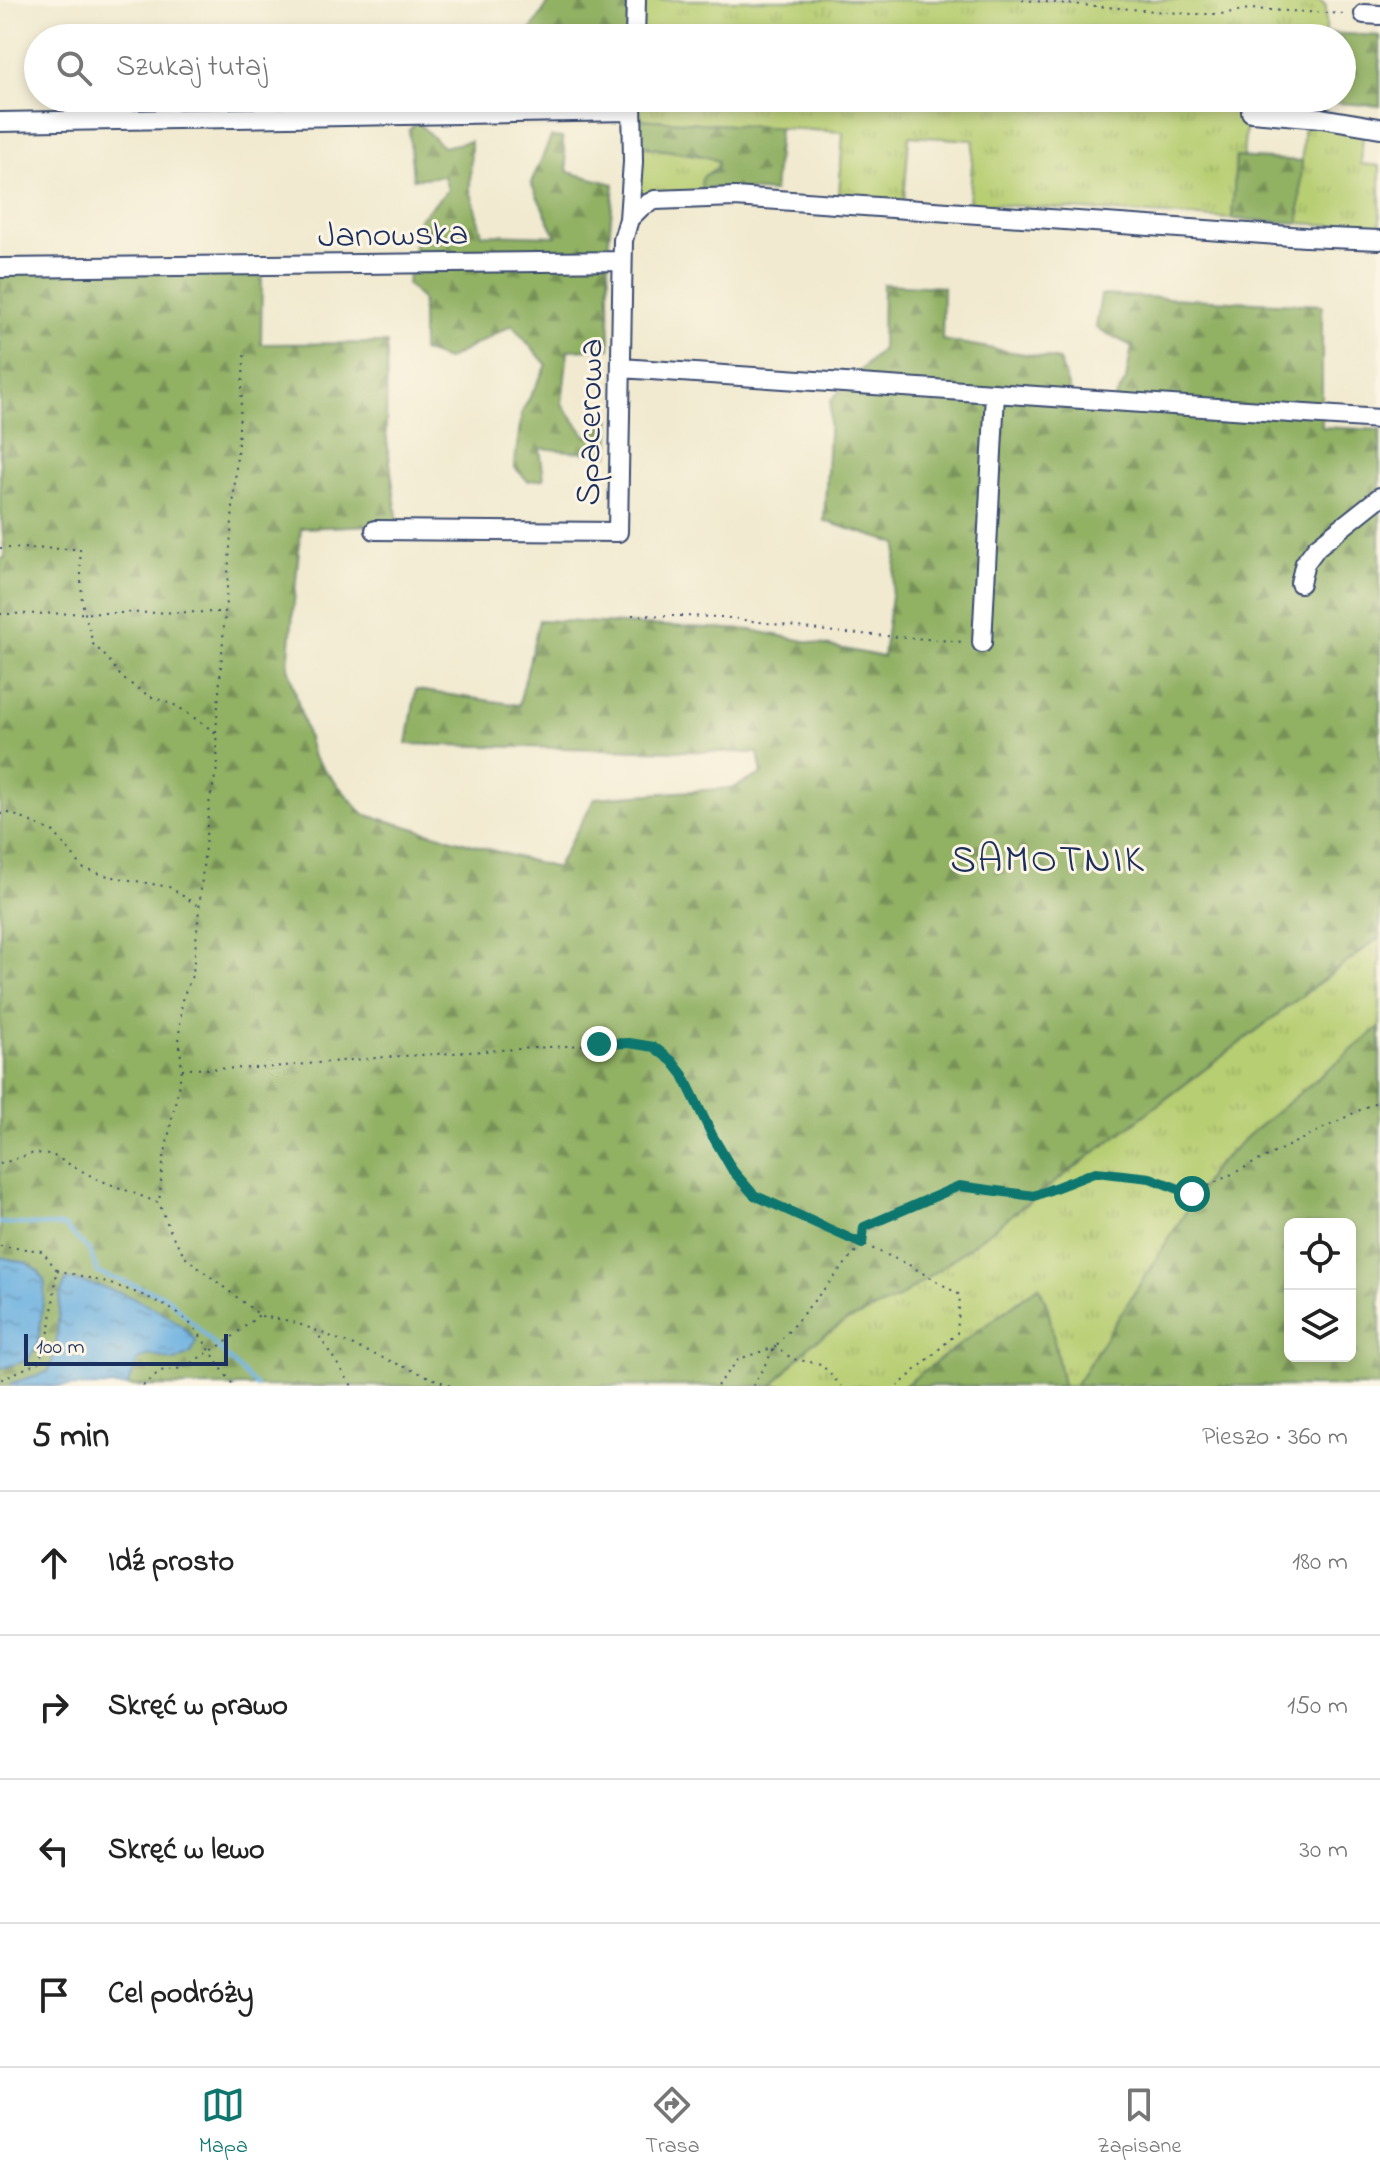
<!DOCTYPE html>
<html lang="pl">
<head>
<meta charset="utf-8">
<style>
  :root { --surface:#fff; --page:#f2f2f2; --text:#222; --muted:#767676; --line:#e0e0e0; --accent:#0f766e }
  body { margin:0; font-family:"Indie Flower",sans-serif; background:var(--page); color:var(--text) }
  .controls { position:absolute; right:24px; bottom:24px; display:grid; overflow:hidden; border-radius:12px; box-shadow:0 4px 12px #0003 }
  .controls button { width:72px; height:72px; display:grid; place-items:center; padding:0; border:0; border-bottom:2px solid var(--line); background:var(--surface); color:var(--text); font:40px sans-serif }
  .scale { position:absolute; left:24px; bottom:20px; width:204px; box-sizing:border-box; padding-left:8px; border:4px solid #1b2f5e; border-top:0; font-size:22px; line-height:28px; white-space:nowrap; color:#1b2f5e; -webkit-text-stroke:6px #fcf5e5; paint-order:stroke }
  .stop { position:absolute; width:24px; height:24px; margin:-18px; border:6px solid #0f766e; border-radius:50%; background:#fff }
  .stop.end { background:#0f766e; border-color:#fff; box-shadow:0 2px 8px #0008 }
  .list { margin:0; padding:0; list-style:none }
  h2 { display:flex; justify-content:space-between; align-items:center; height:104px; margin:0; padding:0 32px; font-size:34px }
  h2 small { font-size:26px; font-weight:400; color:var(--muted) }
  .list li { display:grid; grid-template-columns:52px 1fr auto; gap:24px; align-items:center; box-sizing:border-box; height:144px; padding:0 32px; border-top:2px solid var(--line) }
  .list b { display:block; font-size:30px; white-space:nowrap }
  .list em { font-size:26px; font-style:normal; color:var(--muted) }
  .icon { flex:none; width:44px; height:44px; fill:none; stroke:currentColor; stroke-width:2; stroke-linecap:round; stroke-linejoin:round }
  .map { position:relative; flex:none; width:1380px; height:1386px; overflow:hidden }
  .search { position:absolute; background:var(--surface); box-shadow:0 4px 12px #0003; left:24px; right:24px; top:24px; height:88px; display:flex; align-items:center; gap:20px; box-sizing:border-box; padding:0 28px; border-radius:44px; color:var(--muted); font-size:30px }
  .sheet { height:680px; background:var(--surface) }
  nav { display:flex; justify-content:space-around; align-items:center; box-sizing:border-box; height:112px; border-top:2px solid var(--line); background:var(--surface); font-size:22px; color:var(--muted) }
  nav a { display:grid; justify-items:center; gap:4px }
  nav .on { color:var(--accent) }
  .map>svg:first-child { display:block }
  .grass { fill:url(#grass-tufts); stroke:#697e68; stroke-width:2 }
  .forest { fill:url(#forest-firs); stroke:#567061; stroke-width:2; fill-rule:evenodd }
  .water { fill:url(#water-ripples); stroke:#42709f; stroke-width:2 }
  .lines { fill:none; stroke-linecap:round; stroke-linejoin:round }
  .stream { stroke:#6ab0e0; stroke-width:4 }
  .minor-casing { stroke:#3b4b6f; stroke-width:22 }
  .path { stroke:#3b4b6f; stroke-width:2; stroke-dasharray:2 6; stroke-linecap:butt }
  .minor { stroke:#fff; stroke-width:18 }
  .route { stroke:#0f766e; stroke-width:10 }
  .labels { text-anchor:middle; stroke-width:6; stroke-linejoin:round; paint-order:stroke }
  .street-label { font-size:36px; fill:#1b2f5e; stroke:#fcf5e5 }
  .quarter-label { font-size:40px; letter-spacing:2px; fill:#1b2f5e; stroke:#fcf5e5 }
</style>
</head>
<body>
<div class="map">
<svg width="1380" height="1386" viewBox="0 0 1380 1386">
  <defs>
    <pattern id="grass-tufts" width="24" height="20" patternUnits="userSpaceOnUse" patternTransform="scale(2)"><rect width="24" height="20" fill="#b7ce72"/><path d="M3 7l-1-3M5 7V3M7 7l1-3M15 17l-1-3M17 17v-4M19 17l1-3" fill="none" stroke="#9db165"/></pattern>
    <pattern id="forest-firs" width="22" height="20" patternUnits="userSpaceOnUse" patternTransform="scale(2)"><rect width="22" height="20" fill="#91b164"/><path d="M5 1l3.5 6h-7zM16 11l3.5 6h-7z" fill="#769056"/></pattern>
    <pattern id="water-ripples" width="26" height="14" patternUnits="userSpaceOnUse" patternTransform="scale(2)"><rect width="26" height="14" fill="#6ab0e0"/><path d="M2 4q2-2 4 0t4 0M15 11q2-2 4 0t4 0" fill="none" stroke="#5690b9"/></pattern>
  </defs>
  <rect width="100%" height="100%" fill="#fcf5e5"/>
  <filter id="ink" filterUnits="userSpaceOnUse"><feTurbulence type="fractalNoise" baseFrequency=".0125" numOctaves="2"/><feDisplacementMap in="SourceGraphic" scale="16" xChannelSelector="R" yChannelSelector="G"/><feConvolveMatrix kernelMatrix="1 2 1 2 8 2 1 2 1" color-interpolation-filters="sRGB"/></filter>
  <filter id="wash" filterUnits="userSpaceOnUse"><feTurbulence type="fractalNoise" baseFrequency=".006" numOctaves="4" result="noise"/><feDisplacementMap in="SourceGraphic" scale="32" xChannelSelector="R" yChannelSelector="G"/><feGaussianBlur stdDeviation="1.8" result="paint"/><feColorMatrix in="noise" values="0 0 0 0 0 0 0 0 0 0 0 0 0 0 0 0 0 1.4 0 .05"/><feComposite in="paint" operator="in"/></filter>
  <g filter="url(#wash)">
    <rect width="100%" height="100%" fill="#f1ead0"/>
    <path class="grass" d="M 641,0 L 1320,0 L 1326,6 L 1326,38 L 640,38 Z
      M 637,98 L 1322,98 L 1321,114 L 1364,117 L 1361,164 L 1380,166 L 1380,228 L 1299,223 L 1304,113 L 1247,110 L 1243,157 L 1236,157 L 1232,219 L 969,203 L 974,140 L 909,136 L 904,200 L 839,196 L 843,132 L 636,119 Z
      M 637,142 L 646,147 L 713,158 L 719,162 L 719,166 L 710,172 L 702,190 L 638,206 Z
      M 1380,937 L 1380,1027 L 1250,1134 L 1214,1168 L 1075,1386 L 1063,1386 L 1039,1286 L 904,1386 L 772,1386 L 811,1344 L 847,1321 L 897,1299 L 948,1263 Z"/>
    <path class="forest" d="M 550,0 L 631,0 L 630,38 L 526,38 Z
      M 1327,33 L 1380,36 L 1380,106 L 1322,102 L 1322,98 L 1342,98 L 1342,38 L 1326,38 Z
      M 503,98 L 625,98 L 622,105 L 502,107 Z
      M 639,119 L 779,128 L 774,192 L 710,188 L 702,190 C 699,176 705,174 717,170 L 718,161 L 704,156 L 646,147 L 637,142 Z
      M 417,122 L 443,147 L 471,141 L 470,189 L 482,234 L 556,236 L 531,183 L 551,137 L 562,138 L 568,172 L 614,184 L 608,250 L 610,348 L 568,350 L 562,404 L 587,437 L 610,419 L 609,455 L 540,448 L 544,479 L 528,481 L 514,467 L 522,412 L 547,365 L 512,325 L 447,360 L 422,351 L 422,300 L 407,284 L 419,219 L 448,190 L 444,176 L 413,179 L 409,130 Z
      M 1236,157 L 1302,161 L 1299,223 L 1232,219 Z
      M 262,265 L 261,344 L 387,343 L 386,433 L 398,524 L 301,528 L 288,666 L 313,757 L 363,814 L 556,868 L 595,798 L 733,788 L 762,774 L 758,753 L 407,744 L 416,690 L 519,705 L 539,620 L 751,630 L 883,657 L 898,544 L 824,521 L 831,400 L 882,349 L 883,284 L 943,287 L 942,340 L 1059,360 L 1075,407 L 1108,411 L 1126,380 L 1132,346 L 1096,328 L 1101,295 L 1322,305 L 1322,427 L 1380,430 L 1380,937 L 948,1263 L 897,1299 L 847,1321 L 811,1344 L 772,1386 L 0,1386 L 0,559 L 5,558 L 0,503 L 0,268 Z
      M 1380,1027 L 1380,1386 L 1075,1386 L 1214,1168 L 1250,1134 ZM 1290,1224 L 1350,1224 L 1350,1356 L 1290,1356 Z
      M 1039,1286 L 1048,1308 L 1063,1386 L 904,1386 Z"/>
    <path class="water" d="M 0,1257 L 27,1263 L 39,1272 L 45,1283 L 38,1344 L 28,1360 L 3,1368 L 0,1367 Z
      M 66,1280 C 109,1285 169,1307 196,1341 L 191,1353 L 175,1361 L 150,1355 L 138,1360 L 128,1386 L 10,1386 L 11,1383 L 48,1372 L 56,1350 L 60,1295 Z"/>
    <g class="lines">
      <path class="stream" d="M 0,1223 L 64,1226 L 89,1250 L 98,1273 L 166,1296 L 256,1386"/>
    </g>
  </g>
  <g filter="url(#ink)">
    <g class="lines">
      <g class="minor-casing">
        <path id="minor" d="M 1364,14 L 1380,15
          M 635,38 L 636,0
          M 1251,112 L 1321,118 L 1380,128
          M 0,122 L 631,111
          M 629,219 L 641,207 L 655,200 L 735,197 L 1305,237 L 1380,240
          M 0,268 L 622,261
          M 621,368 L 1380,419
          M 375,530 L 618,532 L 623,240 L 629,219 L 633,162 L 632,98
          M 1300,583 L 1305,563 L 1317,547 L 1380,497
          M 982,643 L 995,394"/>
      </g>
      <path class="path" d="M 1022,0 L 1191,14 L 1221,14 L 1249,9 L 1347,14
        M 0,548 L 80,549 L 82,602 L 93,644 L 109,660 L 122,678 L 149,696 L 177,706 L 216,733 L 218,764 L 209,804 L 193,973 L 182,1000 L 179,1036 L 182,1069 L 163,1163 L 159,1203
        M 0,614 L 225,612
        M 632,615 L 722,617 L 834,632 L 965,642
        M 216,732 L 245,349
        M 0,814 L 10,813 L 54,832 L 84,869 L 108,876 L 169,887 L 200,907
        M 182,1069 L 261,1068 L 387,1057 L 599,1044 L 629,1043 L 654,1047 L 672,1061 L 683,1075 L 712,1135 L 733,1171 L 754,1195 L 909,1265 L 960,1295 L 957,1333 L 898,1386
        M 0,1164 L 34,1153 L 50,1154 L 97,1179 L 159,1203 L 172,1235 L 186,1258 L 261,1316 L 290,1321 L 315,1330 L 352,1386
        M 0,1246 L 42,1251 L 57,1270 L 50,1328 L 39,1362 L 0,1380
        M 57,1270 C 100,1281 172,1296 199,1334 C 211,1351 221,1369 234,1386
        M 315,1330 L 451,1386
        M 143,1386 L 160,1371 L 182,1368 L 226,1342 L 259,1315
        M 717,1386 L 739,1359 L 775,1347 L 793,1359 L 821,1364 L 841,1386
        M 753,1386 L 775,1347 L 862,1244 L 864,1227 L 959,1186 L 1034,1196 L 1096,1172 L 1150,1178 L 1192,1194 L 1380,1100"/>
      <use href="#minor" class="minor"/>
    </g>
  </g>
  <g class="lines" filter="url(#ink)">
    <path class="route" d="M 599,1044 L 629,1043 L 654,1047 L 672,1061 L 683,1075 L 712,1135 L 733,1171 L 754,1195 L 862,1244 L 864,1227 L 959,1186 L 1034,1196 L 1096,1172 L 1150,1178 L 1192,1194"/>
  </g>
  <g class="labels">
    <g class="street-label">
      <text transform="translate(393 232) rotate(-1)" y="13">Janowska</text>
      <text transform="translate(587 422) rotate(-89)" y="13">Spacerowa</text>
    </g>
    <g class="quarter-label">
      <text x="1048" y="871">SAMOTNIK</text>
    </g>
  </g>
</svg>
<div class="controls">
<button><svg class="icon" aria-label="locate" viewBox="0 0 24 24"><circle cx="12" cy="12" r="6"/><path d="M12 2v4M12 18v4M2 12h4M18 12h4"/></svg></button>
<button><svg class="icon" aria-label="layers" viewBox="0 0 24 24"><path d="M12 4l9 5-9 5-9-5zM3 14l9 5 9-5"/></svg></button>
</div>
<div class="scale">100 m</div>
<div class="stop" style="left:1192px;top:1194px"></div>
<div class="stop end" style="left:599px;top:1044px"></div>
<div class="search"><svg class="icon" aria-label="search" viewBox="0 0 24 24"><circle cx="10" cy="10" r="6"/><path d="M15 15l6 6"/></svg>Szukaj tutaj</div>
</div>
<section class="sheet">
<h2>5 min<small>Pieszo · 360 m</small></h2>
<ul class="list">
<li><svg class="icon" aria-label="ahead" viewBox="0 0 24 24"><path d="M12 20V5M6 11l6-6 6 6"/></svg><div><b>Idź prosto</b></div><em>180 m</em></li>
<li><svg class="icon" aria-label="right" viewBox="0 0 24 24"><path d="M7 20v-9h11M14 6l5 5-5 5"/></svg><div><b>Skręć w prawo</b></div><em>150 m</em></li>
<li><svg class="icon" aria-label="left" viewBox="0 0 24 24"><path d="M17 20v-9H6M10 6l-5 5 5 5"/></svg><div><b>Skręć w lewo</b></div><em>30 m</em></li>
<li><svg class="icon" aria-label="arrive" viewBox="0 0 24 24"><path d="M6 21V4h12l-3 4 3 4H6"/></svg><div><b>Cel podróży</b></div></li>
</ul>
</section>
<nav>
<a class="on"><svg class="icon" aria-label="map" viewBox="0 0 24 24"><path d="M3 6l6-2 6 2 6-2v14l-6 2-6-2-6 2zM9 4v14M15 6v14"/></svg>Mapa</a>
<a><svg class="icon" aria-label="directions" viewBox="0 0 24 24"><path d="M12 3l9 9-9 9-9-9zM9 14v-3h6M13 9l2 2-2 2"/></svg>Trasa</a>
<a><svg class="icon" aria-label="saved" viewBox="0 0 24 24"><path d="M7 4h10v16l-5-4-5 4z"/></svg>Zapisane</a>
</nav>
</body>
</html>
